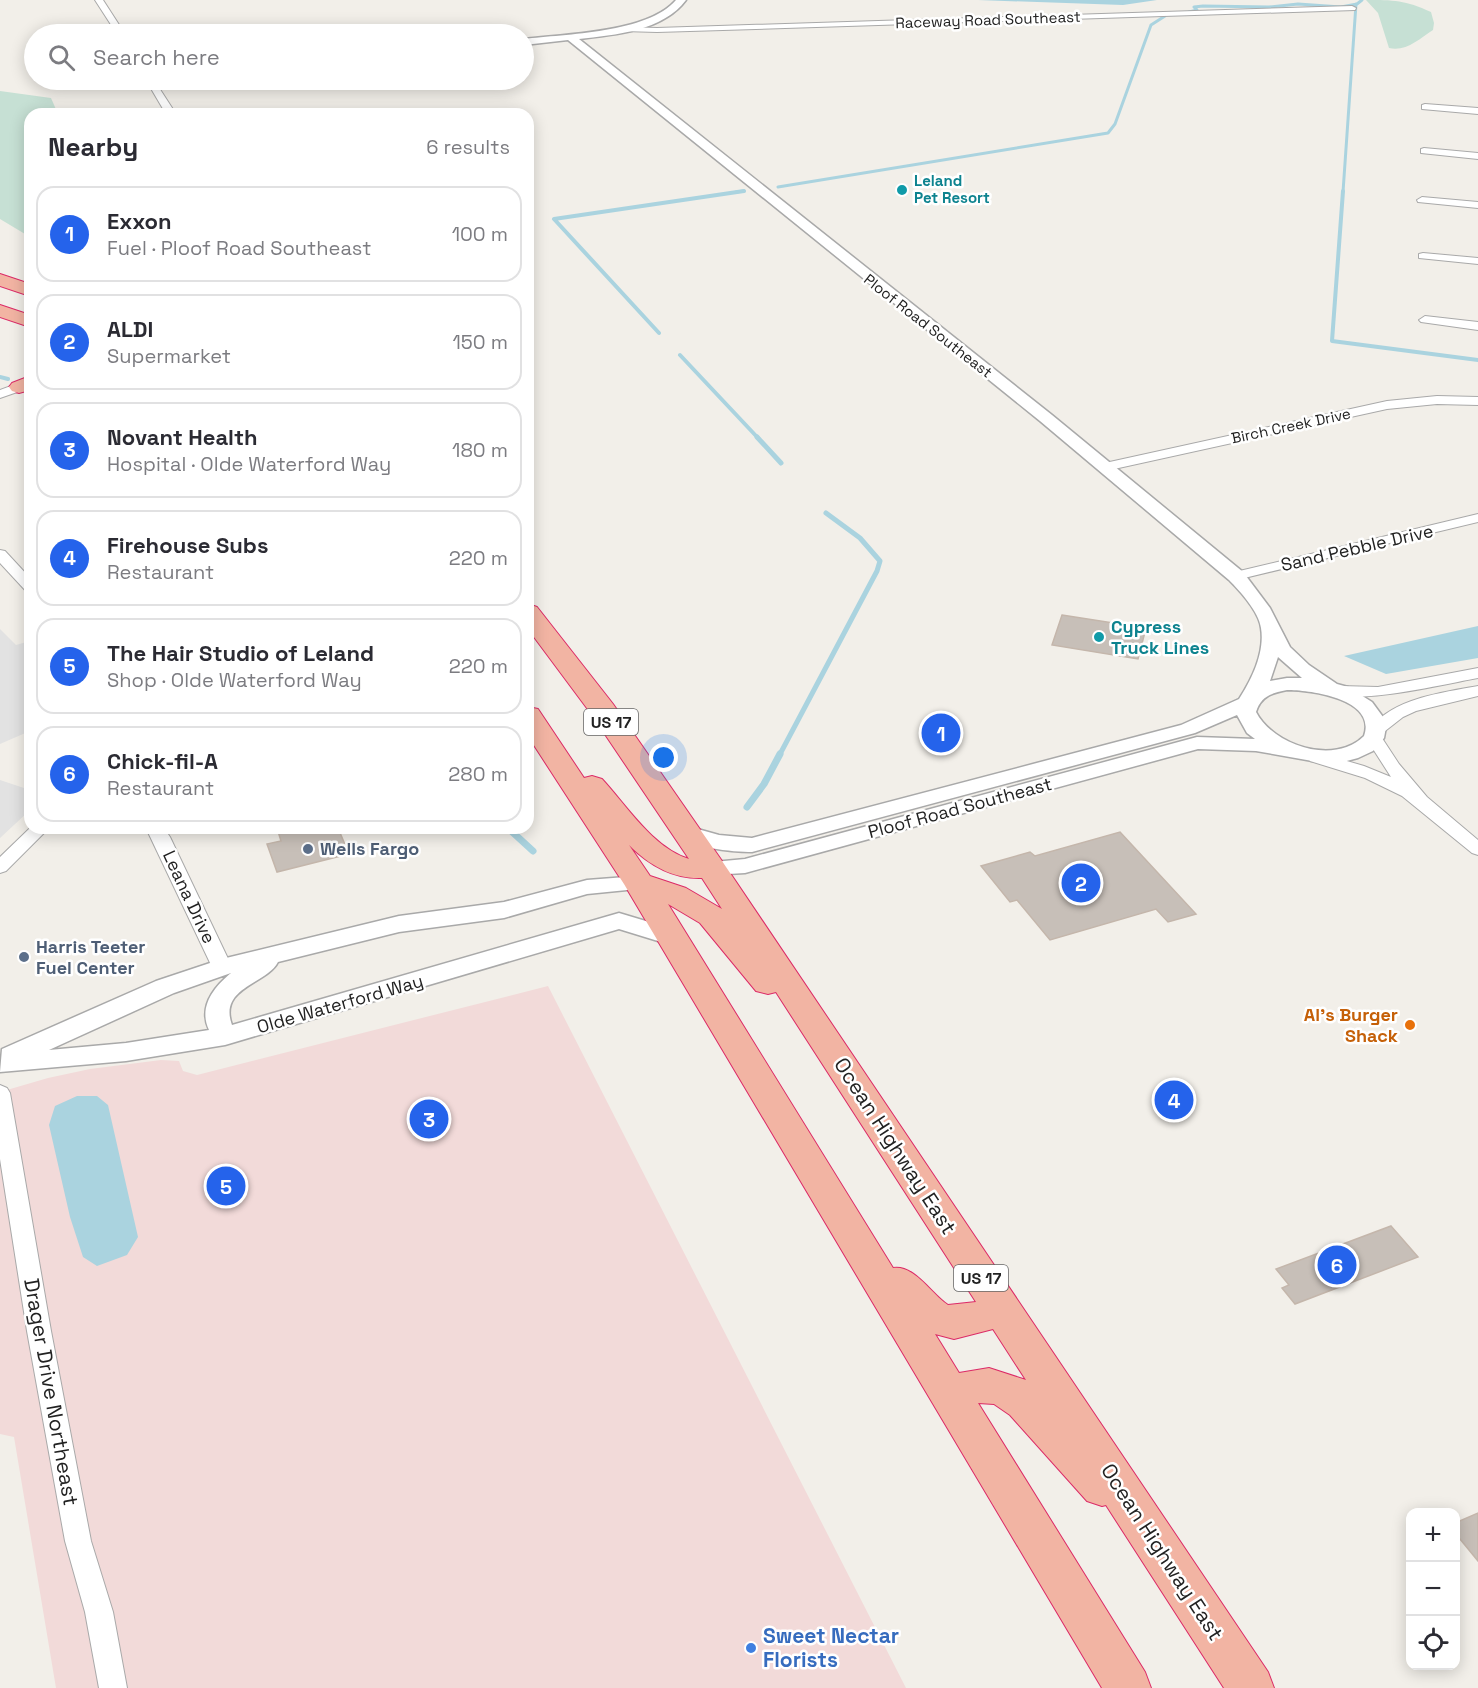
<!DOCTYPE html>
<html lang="en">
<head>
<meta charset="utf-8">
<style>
  :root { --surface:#fff; --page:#f7f7f7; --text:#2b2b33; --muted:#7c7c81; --line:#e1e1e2; --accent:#2563eb }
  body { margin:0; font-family:"Space Grotesk",sans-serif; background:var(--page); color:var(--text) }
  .controls { position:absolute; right:18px; bottom:18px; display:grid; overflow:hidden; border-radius:12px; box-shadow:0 3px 15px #0003 }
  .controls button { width:54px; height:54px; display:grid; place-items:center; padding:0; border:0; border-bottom:2px solid var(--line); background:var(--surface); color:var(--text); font:30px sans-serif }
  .you { position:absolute; left:664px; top:758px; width:21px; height:21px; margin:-15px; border:4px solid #fff; border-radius:50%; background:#1a73e8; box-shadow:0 0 0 9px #1a73e833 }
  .badge { display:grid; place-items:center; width:39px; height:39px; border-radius:50%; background:var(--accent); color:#fff; font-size:20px; font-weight:700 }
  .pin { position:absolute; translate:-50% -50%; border:3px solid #fff; box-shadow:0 2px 6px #0006 }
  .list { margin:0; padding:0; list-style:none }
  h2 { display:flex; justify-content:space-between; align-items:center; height:78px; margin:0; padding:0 24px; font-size:26px }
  h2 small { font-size:20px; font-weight:400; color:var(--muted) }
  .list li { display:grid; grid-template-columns:39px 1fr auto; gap:18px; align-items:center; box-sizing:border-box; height:96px; margin:0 12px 12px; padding:0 12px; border:2px solid var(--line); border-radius:18px }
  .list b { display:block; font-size:22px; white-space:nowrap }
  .list p { margin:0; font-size:20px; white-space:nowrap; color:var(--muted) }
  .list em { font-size:20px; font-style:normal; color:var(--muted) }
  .icon { flex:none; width:33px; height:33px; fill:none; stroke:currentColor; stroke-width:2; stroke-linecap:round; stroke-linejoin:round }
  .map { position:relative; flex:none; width:1478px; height:1688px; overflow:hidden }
  .search { position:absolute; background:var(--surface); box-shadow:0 3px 15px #0003; left:24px; top:24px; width:510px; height:66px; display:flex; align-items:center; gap:15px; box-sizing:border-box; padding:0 21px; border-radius:33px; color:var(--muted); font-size:22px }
  .panel { position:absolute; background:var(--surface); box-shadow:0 3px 15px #0003; left:24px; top:108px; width:510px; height:726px; border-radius:18px }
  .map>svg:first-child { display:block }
  .commercial { fill:#f2dad9 }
  .wetland { fill:#c6e0d4 }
  .parking { fill:#e2e2e2 }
  .water { fill:#aad3df }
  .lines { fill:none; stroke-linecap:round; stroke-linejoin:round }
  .stream-far3 { stroke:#aad3df; stroke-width:3 }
  .stream-far2 { stroke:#aad3df; stroke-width:4 }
  .stream-far1 { stroke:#aad3df; stroke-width:5 }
  .stream { stroke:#aad3df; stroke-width:7 }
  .building { fill:#c7bfb8; stroke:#c4b6ab; stroke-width:1.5 }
  .minor-casing { stroke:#a9a9a9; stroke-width:2 }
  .tertiary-casing { stroke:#a9a9a9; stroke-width:3 }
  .trunk-casing { stroke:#dc2a67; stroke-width:2 }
  .minor { fill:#fff; fill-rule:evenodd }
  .tertiary { fill:#fff; fill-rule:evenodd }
  .trunk { fill:#f2b4a3; fill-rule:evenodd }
  .culture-dot { fill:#0f9aa8; stroke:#fff; stroke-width:2 }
  .service-dot { fill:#5c6f8a; stroke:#fff; stroke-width:2 }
  .food-dot { fill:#e8710a; stroke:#fff; stroke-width:2 }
  .shop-dot { fill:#3f7fe0; stroke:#fff; stroke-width:2 }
  .labels { text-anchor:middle; stroke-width:5; stroke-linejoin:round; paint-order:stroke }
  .far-street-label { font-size:15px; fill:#222; stroke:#fff }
  .far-culture-label { font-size:15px; font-weight:bold; fill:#0d838f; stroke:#fff; text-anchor:start }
  .shield { fill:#fff; stroke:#646464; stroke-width:1.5 }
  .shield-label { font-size:16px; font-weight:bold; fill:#222 }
  .street-label { font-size:18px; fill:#222; stroke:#fff }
  .culture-label { font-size:18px; font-weight:bold; fill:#0d838f; stroke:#fff; text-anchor:start }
  .service-label { font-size:18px; font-weight:bold; fill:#4e5e75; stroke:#fff; text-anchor:start }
  .food-label { font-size:18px; font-weight:bold; fill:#c56008; stroke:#fff; text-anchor:end }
  .near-street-label { font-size:21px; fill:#222; stroke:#fff }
  .near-shop-label { font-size:21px; font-weight:bold; fill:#366cbe; stroke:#fff; text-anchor:start }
</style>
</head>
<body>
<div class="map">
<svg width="1478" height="1688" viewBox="0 0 1478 1688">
  <rect width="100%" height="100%" fill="#f2efe9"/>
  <path class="commercial" d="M 548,986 L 906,1688 L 56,1688 L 14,1437 L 0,1434 L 0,1092 L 48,1078 L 90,1069 L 161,1060 L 179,1061 L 183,1071 L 197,1075 Z"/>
  <path class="wetland" d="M 1366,0 C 1394,0 1405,0 1431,12 L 1434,23 L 1433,30 C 1419,39 1406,52 1389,48 L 1378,13 Z
    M 0,91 L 51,98 L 58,114 L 30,114 L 30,237 L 0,219 Z"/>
  <path class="parking" d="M 0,629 L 16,645 L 30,641 L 30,731 L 0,744 Z
    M 0,780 L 30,790 L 30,810 L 0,838 Z"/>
  <path class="water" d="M 978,0 L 1157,0 L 1123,5 Z
    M 1478,626 L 1478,658 L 1386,674 L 1344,656 Z
    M 77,1096 L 97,1096 L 108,1105 L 138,1237 L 127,1255 L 97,1266 L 83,1257 L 70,1217 L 49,1125 L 55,1106 Z"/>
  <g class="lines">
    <path class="stream-far3" d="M 1189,12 L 1197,10 L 1194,7 L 1203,6 L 1269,7 L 1298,4 L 1341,7 L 1357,4 L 1362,0
      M 778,187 L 1108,133 L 1115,124 L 1151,25 L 1165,16
      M 736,192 L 744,191
      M 1343,192 L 1356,4"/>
    <path class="stream-far2" d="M 1343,191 L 1332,341 L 1478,360
      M 659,333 L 554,219 L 744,191
      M 680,355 L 758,438
      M 0,377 L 8,379"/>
    <path class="stream-far1" d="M 757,437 L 781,463
      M 779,756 L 877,571 L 880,561 L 860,538 L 826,513"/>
    <path class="stream" d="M 747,807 L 764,784 L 780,754
      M 508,828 L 533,851"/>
  </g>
  <path class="building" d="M 1062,615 L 1146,628 L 1138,659 L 1052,645 Z
    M 277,828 L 338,828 L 349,854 L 277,872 L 267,844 L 281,841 Z
    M 1120,832 L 1196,914 L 1168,922 L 1156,909 L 1050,940 L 1017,900 L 1010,902 L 981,866 L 1030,852 L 1035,856 Z
    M 1391,1226 L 1418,1257 L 1295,1304 L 1282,1288 L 1289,1285 L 1276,1269 Z
    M 1478,1513 L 1478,1561 L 1455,1533 L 1455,1523 Z"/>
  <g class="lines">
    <g class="minor-casing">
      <path id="minor" d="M 95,0 L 103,0 L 125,34 L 117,34 Z
        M 1352,6 L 1356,8 L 1355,10 L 657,32 L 623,31 L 619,29 L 623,27 L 657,28 Z
        M 146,80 L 154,80 L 176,114 L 166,114 Z
        M 1425,104 L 1478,108 L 1478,114 L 1422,109 L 1422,105 Z
        M 1424,148 L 1478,153 L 1478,159 L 1421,153 L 1421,149 Z
        M 1422,197 L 1478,202 L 1478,208 L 1418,202 L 1417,200 Z
        M 1423,253 L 1478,258 L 1478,264 L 1419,258 L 1419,254 Z
        M 1425,316 L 1478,322 L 1478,330 L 1421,322 L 1419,320 Z
        M 19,383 L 25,387 L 23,390 L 0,398 L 0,390 Z
        M 1437,396 L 1478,397 L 1478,405 L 1437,404 L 1387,409 L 1105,471 L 1098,467 L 1105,463 L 1387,401 Z
        M 1478,514 L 1478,522 L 1236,580 L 1229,576 L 1231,573 Z
        M 0,550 L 5,551 L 30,578 L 30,591 L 25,590 L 0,563 Z
        M 1478,668 L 1478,678 C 1454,682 1346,708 1332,691 L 1340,686 L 1378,687 Z
        M 1478,686 L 1478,696 L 1416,711 L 1403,717 L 1380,735 L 1399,764 L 1427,797 L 1478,840 L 1478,855 L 1472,853 L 1402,796 L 1365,778 L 1310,761 L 1308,757 L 1310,753 L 1316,752 L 1364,766 L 1391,777 L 1366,738 L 1370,734 L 1368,731 C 1392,698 1441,693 1478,686 Z
        M 30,828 L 49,828 L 6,871 L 0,873 L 0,857 Z
        M 146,828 L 164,828 L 170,837 L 232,967 L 229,972 L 222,974 L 215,972 L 212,967 Z
        M 0,1085 L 7,1088 L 10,1093 L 51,1331 L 91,1541 L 113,1612 L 127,1688 L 99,1688 L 85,1612 L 65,1541 L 27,1331 L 0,1159 Z"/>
    </g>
    <g class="tertiary-casing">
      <path id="tertiary" d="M 676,0 L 686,0 C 663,31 615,35 579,39 L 1052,415 L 1243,572 L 1270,608 L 1290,647 L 1309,665 L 1337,684 L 1348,687 L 1372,702 L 1383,717 L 1386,727 L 1384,738 L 1373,751 L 1358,758 L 1339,763 L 1318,762 L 1256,751 L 1198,749 L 745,873 L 711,875 L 703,873 L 700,868 L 703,863 L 745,859 L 1197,737 L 1255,739 L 1247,733 L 1237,715 L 1195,733 L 752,852 C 734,852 686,848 676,833 L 679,828 L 687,826 L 719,835 L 752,838 L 1181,725 L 1239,699 C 1252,679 1265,652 1261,628 C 1259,612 1240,591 1229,580 L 1040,421 L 568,40 L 524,45 L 524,39 C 565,34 648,33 676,0 ZM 1278,657 L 1302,678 L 1287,678 L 1270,681 ZM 1287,690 C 1311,690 1377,699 1364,736 C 1334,766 1273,745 1256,712 C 1261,696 1272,693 1287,690 Z
        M 183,80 L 216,80 L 210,83 L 154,89 L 148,86 L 154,83 Z
        M 639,876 L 647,878 L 651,883 L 647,888 L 587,894 L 504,918 L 399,932 L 278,962 C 267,984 218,987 232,1025 L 619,913 L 679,931 L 683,937 L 679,943 L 671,945 L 619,929 L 225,1045 L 126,1061 L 0,1072 L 2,1049 L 156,981 L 222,959 L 399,916 L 504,902 L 587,880 ZM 231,973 C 214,987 198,1007 209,1030 L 126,1043 L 49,1050 L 174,993 Z"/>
    </g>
    <g class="trunk-casing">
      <path id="trunk" d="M 0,274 L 30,284 L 30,296 L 0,286 Z
        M 0,305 L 30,315 L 30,327 L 0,317 Z
        M 30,376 L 30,390 L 19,393 L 12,391 L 9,387 L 12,383 Z
        M 528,604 L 537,607 L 613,704 L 722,861 L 1268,1672 L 1274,1688 L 1224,1688 L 1106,1505 L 1102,1506 L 1087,1501 L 1010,1415 L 994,1404 L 978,1403 L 1145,1672 L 1151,1688 L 1102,1688 L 624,884 L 528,736 L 528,707 L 538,709 L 584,778 L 592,776 L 602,779 C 627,806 653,848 689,859 L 592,715 L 528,629 ZM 629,845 C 650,866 673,879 702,878 L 722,909 L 686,888 L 650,876 ZM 668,904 L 700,923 L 756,991 L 768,994 L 776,992 L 976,1302 L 948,1305 C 932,1295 914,1264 893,1268 ZM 993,1329 L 1026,1380 L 989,1368 L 959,1373 L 935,1334 L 954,1339 Z"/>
    </g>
    <use href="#minor" class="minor"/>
    <use href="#tertiary" class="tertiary"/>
    <use href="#trunk" class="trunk"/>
  </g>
  <g class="culture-dot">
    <circle cx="902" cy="190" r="6"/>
    <circle cx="1099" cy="637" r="6"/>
  </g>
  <g class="service-dot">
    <circle cx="308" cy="849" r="6"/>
    <circle cx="24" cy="957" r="6"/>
  </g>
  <circle class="food-dot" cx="1410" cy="1025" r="6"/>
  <circle class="shop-dot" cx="751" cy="1648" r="6"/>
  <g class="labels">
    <g class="far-street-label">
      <text transform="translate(988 20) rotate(-2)" y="5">Raceway Road Southeast</text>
      <text transform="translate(928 326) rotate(38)" y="5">Ploof Road Southeast</text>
      <text transform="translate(1291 426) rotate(-12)" y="5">Birch Creek Drive</text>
    </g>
    <g class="far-culture-label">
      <text x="914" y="186">Leland<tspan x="914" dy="17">Pet Resort</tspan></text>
    </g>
    <g class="shield">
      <rect x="584" y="709" width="54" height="26" rx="4.5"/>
      <rect x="954" y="1265" width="54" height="26" rx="4.5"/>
    </g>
    <g class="shield-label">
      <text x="611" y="728">US 17</text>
      <text x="981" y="1284">US 17</text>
    </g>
    <g class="street-label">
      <text transform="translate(1357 548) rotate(-13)" y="6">Sand Pebble Drive</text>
      <text transform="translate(960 808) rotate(-15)" y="6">Ploof Road Southeast</text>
      <text transform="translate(189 897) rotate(65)" y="6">Leana Drive</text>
      <text transform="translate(340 1004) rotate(-16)" y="6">Olde Waterford Way</text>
    </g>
    <g class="culture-label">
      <text x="1111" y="633">Cypress<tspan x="1111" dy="21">Truck Lines</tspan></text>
    </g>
    <g class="service-label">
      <text x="320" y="855">Wells Fargo</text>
      <text x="36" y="953">Harris Teeter<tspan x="36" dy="21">Fuel Center</tspan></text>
    </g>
    <g class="food-label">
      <text x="1398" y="1021">Al's Burger<tspan x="1398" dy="21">Shack</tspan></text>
    </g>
    <g class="near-street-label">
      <text transform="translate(895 1146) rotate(57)" y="7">Ocean Highway East</text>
      <text transform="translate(51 1392) rotate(80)" y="7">Drager Drive Northeast</text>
      <text transform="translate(1162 1552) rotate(57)" y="7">Ocean Highway East</text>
    </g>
    <g class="near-shop-label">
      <text x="763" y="1643">Sweet Nectar<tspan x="763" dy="24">Florists</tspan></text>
    </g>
  </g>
</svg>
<div class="controls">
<button>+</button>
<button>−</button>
<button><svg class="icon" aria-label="locate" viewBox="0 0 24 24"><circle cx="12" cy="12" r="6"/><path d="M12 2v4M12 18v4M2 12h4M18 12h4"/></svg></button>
</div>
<div class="you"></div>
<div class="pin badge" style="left:941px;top:733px">1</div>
<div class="pin badge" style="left:1081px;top:883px">2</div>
<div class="pin badge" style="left:429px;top:1119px">3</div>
<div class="pin badge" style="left:1174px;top:1100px">4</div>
<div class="pin badge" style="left:226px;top:1186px">5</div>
<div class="pin badge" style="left:1337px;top:1265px">6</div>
<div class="search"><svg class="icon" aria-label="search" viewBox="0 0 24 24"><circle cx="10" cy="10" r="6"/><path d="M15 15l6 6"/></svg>Search here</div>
<section class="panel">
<h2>Nearby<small>6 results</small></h2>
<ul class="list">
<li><span class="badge">1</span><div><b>Exxon</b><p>Fuel · Ploof Road Southeast</p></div><em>100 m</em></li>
<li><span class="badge">2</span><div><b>ALDI</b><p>Supermarket</p></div><em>150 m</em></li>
<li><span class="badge">3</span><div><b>Novant Health</b><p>Hospital · Olde Waterford Way</p></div><em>180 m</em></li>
<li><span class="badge">4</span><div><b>Firehouse Subs</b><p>Restaurant</p></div><em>220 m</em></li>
<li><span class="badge">5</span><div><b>The Hair Studio of Leland</b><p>Shop · Olde Waterford Way</p></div><em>220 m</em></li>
<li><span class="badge">6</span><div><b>Chick-fil-A</b><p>Restaurant</p></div><em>280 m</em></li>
</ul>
</section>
</div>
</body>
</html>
